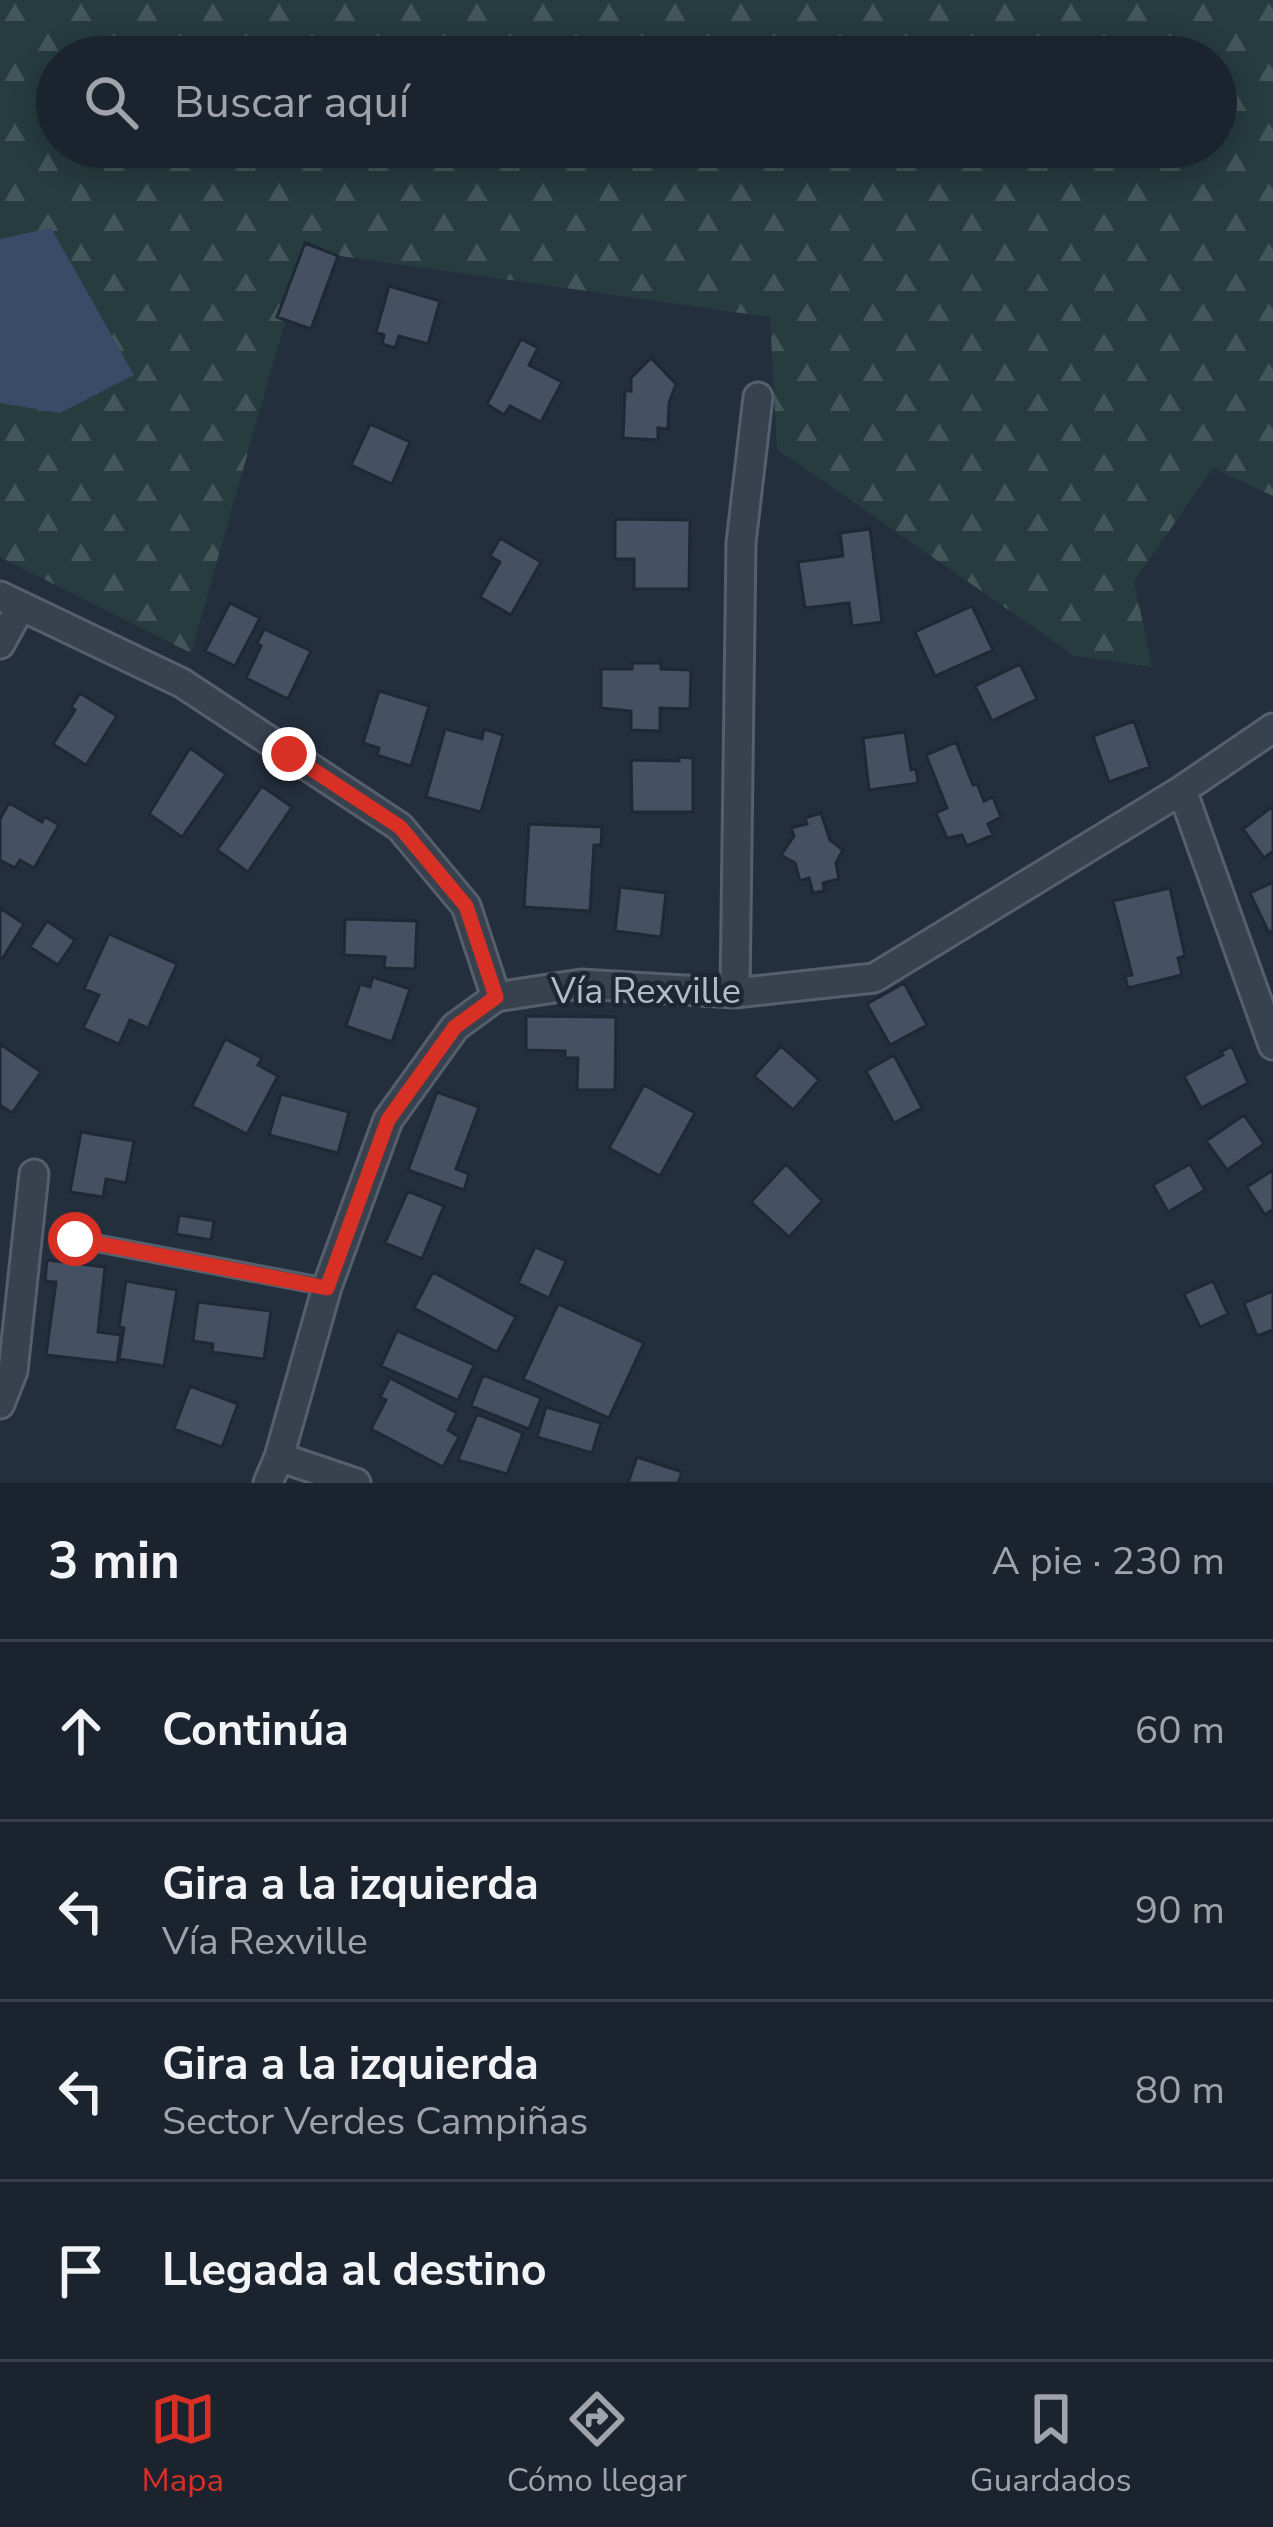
<!DOCTYPE html>
<html lang="es">
<head>
<meta charset="utf-8">
<style>
  :root { --surface:#1b232e; --page:#282f3a; --text:#f1f3f6; --muted:#a0a4aa; --line:#39404a; --accent:#d93025 }
  body { margin:0; font-family:"Nunito Sans",sans-serif; background:var(--page); color:var(--text) }
  .stop { position:absolute; width:36px; height:36px; margin:-27px; border:9px solid #d93025; border-radius:50%; background:#fff }
  .stop.end { background:#d93025; border-color:#fff; box-shadow:0 3px 12px #0008 }
  .list { margin:0; padding:0; list-style:none }
  h2 { display:flex; justify-content:space-between; align-items:center; height:156px; margin:0; padding:0 48px; font-size:51px }
  h2 small { font-size:39px; font-weight:400; color:var(--muted) }
  .list li { display:grid; grid-template-columns:78px 1fr auto; gap:36px; align-items:center; box-sizing:border-box; height:180px; padding:0 48px; border-top:3px solid var(--line) }
  .list b { display:block; font-size:45px; white-space:nowrap }
  .list p { margin:0; font-size:39px; white-space:nowrap; color:var(--muted) }
  .list em { font-size:39px; font-style:normal; color:var(--muted) }
  .icon { flex:none; width:66px; height:66px; fill:none; stroke:currentColor; stroke-width:2; stroke-linecap:round; stroke-linejoin:round }
  .map { position:relative; flex:none; width:1273px; height:1483px; overflow:hidden }
  .search { position:absolute; background:var(--surface); box-shadow:0 6px 30px #0003; left:36px; right:36px; top:36px; height:132px; display:flex; align-items:center; gap:30px; box-sizing:border-box; padding:0 42px; border-radius:66px; color:var(--muted); font-size:45px }
  .sheet { height:876px; background:var(--surface) }
  nav { display:flex; justify-content:space-around; align-items:center; box-sizing:border-box; height:168px; border-top:3px solid var(--line); background:var(--surface); font-size:33px; color:var(--muted) }
  nav a { display:grid; justify-items:center; gap:6px }
  nav .on { color:var(--accent) }
  .map>svg:first-child { display:block }
  .forest { fill:url(#forest-firs); fill-rule:evenodd }
  .water { fill:#394c67 }
  .building { fill:#455162; stroke:#1f2835; stroke-width:3 }
  .lines { fill:none; stroke-linecap:round; stroke-linejoin:round }
  .service-casing { stroke:#565f6c; stroke-width:20 }
  .minor-casing { stroke:#565f6c; stroke-width:33 }
  .service { stroke:#38414e; stroke-width:14 }
  .minor { stroke:#38414e; stroke-width:27 }
  .route { stroke:#d93025; stroke-width:15 }
  .labels { text-anchor:middle; stroke-width:9; stroke-linejoin:round; paint-order:stroke }
  .street-label { font-size:36px; fill:#b4bcc9; stroke:#1d2633 }
</style>
</head>
<body>
<div class="map">
<svg width="1273" height="1483" viewBox="0 0 1273 1483">
  <defs>
    <pattern id="forest-firs" width="22" height="20" patternUnits="userSpaceOnUse" patternTransform="scale(3)"><rect width="22" height="20" fill="#263c3f"/><path d="M5 1l3.5 6h-7zM16 11l3.5 6h-7z" fill="#435659"/></pattern>
  </defs>
  <rect width="100%" height="100%" fill="#242f3e"/>
  <path class="forest" d="M 0,0 L 1273,0 L 1273,496 L 1213,468 L 1134,581 L 1152,667 L 1075,656 L 777,449 L 770,317 L 305,251 L 191,653 L 0,557 ZM 57,57 L 1216,57 L 1216,147 L 57,147 Z"/>
  <path class="water" d="M 51,228 L 134,375 L 60,413 L 0,403 L 0,239 Z"/>
  <path class="building" d="M 305,243 L 338,256 L 311,329 L 277,317 Z
    M 389,286 L 440,301 L 428,344 L 399,336 L 395,348 L 382,344 L 384,335 L 376,332 Z
    M 521,339 L 538,348 L 529,365 L 562,382 L 541,422 L 510,406 L 504,415 L 487,404 Z
    M 651,358 L 676,384 L 669,403 L 668,429 L 658,428 L 658,440 L 623,438 L 625,391 L 631,391 L 631,378 Z
    M 370,424 L 410,442 L 392,484 L 351,465 Z
    M 615,519 L 690,520 L 689,589 L 634,589 L 634,559 L 615,559 Z
    M 870,529 L 882,622 L 852,626 L 849,603 L 805,608 L 798,562 L 843,556 L 840,533 Z
    M 500,538 L 541,562 L 511,615 L 480,597 L 500,562 L 490,556 Z
    M 230,603 L 260,618 L 235,666 L 205,651 Z
    M 972,606 L 993,650 L 935,676 L 915,632 Z
    M 264,629 L 311,651 L 288,699 L 246,678 L 261,646 L 257,643 Z
    M 632,663 L 661,663 L 661,669 L 691,670 L 690,709 L 660,708 L 660,731 L 631,730 L 631,711 L 601,708 L 601,669 L 632,669 Z
    M 1020,664 L 1037,699 L 992,721 L 975,686 Z
    M 379,691 L 429,706 L 411,766 L 377,755 L 379,748 L 363,743 Z
    M 80,693 L 117,716 L 86,765 L 53,744 L 75,710 L 71,707 Z
    M 1134,721 L 1150,767 L 1109,782 L 1093,736 Z
    M 445,729 L 482,739 L 484,729 L 503,735 L 481,812 L 426,797 Z
    M 905,732 L 911,770 L 916,769 L 918,783 L 869,790 L 863,738 Z
    M 956,742 L 973,785 L 977,784 L 984,801 L 993,797 L 1001,817 L 988,824 L 993,835 L 967,846 L 962,835 L 947,838 L 936,813 L 947,808 L 926,755 Z
    M 190,748 L 226,774 L 182,837 L 149,814 Z
    M 679,757 L 693,758 L 693,812 L 632,812 L 631,760 L 679,761 Z
    M 262,786 L 292,807 L 248,872 L 217,850 Z
    M 9,803 L 42,822 L 45,817 L 59,825 L 34,868 L 20,860 L 15,868 L 0,860 L 0,819 Z
    M 1273,806 L 1273,851 L 1264,858 L 1243,829 Z
    M 821,813 L 830,840 L 843,850 L 836,863 L 839,879 L 823,883 L 824,891 L 813,893 L 809,878 L 800,881 L 795,863 L 781,855 L 794,836 L 791,828 L 807,824 L 805,818 Z
    M 529,824 L 602,827 L 601,845 L 594,845 L 590,911 L 524,907 Z
    M 1273,882 L 1273,930 L 1269,933 L 1250,893 Z
    M 620,887 L 666,893 L 661,937 L 615,931 Z
    M 1170,888 L 1185,956 L 1178,958 L 1182,975 L 1128,988 L 1125,976 L 1132,975 L 1113,901 Z
    M 0,908 L 24,924 L 2,959 L 0,959 Z
    M 345,919 L 417,921 L 415,969 L 384,968 L 385,957 L 344,955 Z
    M 47,921 L 75,940 L 58,965 L 30,947 Z
    M 109,934 L 177,964 L 148,1028 L 130,1020 L 119,1044 L 83,1028 L 99,995 L 84,989 Z
    M 373,977 L 410,989 L 392,1042 L 346,1026 L 360,984 L 370,987 Z
    M 904,983 L 927,1025 L 890,1045 L 867,1004 Z
    M 526,1016 L 616,1017 L 615,1090 L 577,1090 L 578,1058 L 565,1058 L 565,1051 L 526,1050 Z
    M 225,1039 L 262,1058 L 258,1065 L 278,1076 L 247,1134 L 192,1106 Z
    M 0,1044 L 41,1072 L 12,1113 L 0,1105 Z
    M 781,1046 L 819,1080 L 793,1110 L 754,1076 Z
    M 1232,1046 L 1248,1083 L 1201,1108 L 1184,1076 L 1223,1055 L 1221,1052 Z
    M 894,1055 L 922,1108 L 894,1123 L 866,1071 Z
    M 644,1085 L 695,1113 L 660,1176 L 609,1148 Z
    M 437,1092 L 479,1107 L 456,1169 L 469,1174 L 464,1190 L 408,1170 Z
    M 281,1094 L 349,1112 L 338,1153 L 269,1135 Z
    M 1244,1115 L 1264,1144 L 1227,1170 L 1206,1141 Z
    M 81,1132 L 134,1141 L 126,1183 L 106,1179 L 103,1197 L 70,1192 Z
    M 786,1164 L 822,1201 L 789,1237 L 751,1202 Z
    M 1190,1164 L 1205,1190 L 1168,1212 L 1153,1185 Z
    M 1273,1170 L 1273,1209 L 1265,1215 L 1247,1187 Z
    M 408,1191 L 444,1206 L 422,1259 L 385,1243 Z
    M 179,1215 L 214,1221 L 211,1240 L 176,1234 Z
    M 535,1247 L 566,1261 L 549,1298 L 518,1283 Z
    M 47,1260 L 105,1267 L 98,1332 L 121,1335 L 117,1363 L 46,1355 L 56,1282 L 45,1281 Z
    M 433,1272 L 516,1317 L 497,1352 L 414,1308 Z
    M 126,1281 L 177,1290 L 164,1366 L 119,1359 L 124,1328 L 119,1327 Z
    M 1213,1281 L 1228,1314 L 1200,1327 L 1184,1294 Z
    M 1273,1291 L 1273,1330 L 1257,1336 L 1244,1303 Z
    M 198,1302 L 271,1311 L 264,1359 L 212,1352 L 213,1344 L 193,1341 Z
    M 558,1304 L 644,1343 L 609,1418 L 523,1379 Z
    M 397,1331 L 474,1365 L 458,1400 L 381,1366 Z
    M 483,1375 L 541,1398 L 529,1429 L 471,1406 Z
    M 390,1378 L 457,1413 L 448,1430 L 459,1437 L 443,1467 L 371,1429 L 386,1400 L 380,1397 Z
    M 190,1386 L 238,1404 L 222,1447 L 174,1429 Z
    M 546,1407 L 601,1423 L 592,1453 L 537,1437 Z
    M 477,1414 L 523,1433 L 507,1474 L 458,1460 Z
    M 637,1457 L 682,1472 L 678,1483 L 628,1483 Z"/>
  <g class="lines">
    <g class="service-casing">
      <path id="service" d="M 75,1239 L 327,1287"/>
    </g>
    <g class="minor-casing">
      <path id="minor" d="M 0,596 L 182,683 L 400,827 L 466,906 L 496,997
        M 0,644 L 21,606
        M 1182,790 L 1273,1045
        M 735,993 L 741,543 L 758,397
        M 0,1404 L 13,1371 L 34,1174
        M 279,1457 L 356,1483
        M 268,1483 L 279,1457 L 327,1287 L 388,1120 L 455,1027 L 496,997 L 581,984 L 735,993 L 874,978 L 1182,790 L 1273,728"/>
    </g>
    <use href="#service" class="service"/>
    <use href="#minor" class="minor"/>
  </g>
  <g class="lines">
    <path class="route" d="M 75,1239 L 327,1288 L 388,1120 L 455,1027 L 496,997 L 466,906 L 400,827 L 289,754"/>
  </g>
  <g class="labels">
    <g class="street-label">
      <text x="646" y="1003">Vía Rexville</text>
    </g>
  </g>
</svg>
<div class="stop" style="left:75px;top:1239px"></div>
<div class="stop end" style="left:289px;top:754px"></div>
<div class="search"><svg class="icon" aria-label="search" viewBox="0 0 24 24"><circle cx="10" cy="10" r="6"/><path d="M15 15l6 6"/></svg>Buscar aquí</div>
</div>
<section class="sheet">
<h2>3 min<small>A pie · 230 m</small></h2>
<ul class="list">
<li><svg class="icon" aria-label="ahead" viewBox="0 0 24 24"><path d="M12 20V5M6 11l6-6 6 6"/></svg><div><b>Continúa</b></div><em>60 m</em></li>
<li><svg class="icon" aria-label="left" viewBox="0 0 24 24"><path d="M17 20v-9H6M10 6l-5 5 5 5"/></svg><div><b>Gira a la izquierda</b><p>Vía Rexville</p></div><em>90 m</em></li>
<li><svg class="icon" aria-label="left" viewBox="0 0 24 24"><path d="M17 20v-9H6M10 6l-5 5 5 5"/></svg><div><b>Gira a la izquierda</b><p>Sector Verdes Campiñas</p></div><em>80 m</em></li>
<li><svg class="icon" aria-label="arrive" viewBox="0 0 24 24"><path d="M6 21V4h12l-3 4 3 4H6"/></svg><div><b>Llegada al destino</b></div></li>
</ul>
</section>
<nav>
<a class="on"><svg class="icon" aria-label="map" viewBox="0 0 24 24"><path d="M3 6l6-2 6 2 6-2v14l-6 2-6-2-6 2zM9 4v14M15 6v14"/></svg>Mapa</a>
<a><svg class="icon" aria-label="directions" viewBox="0 0 24 24"><path d="M12 3l9 9-9 9-9-9zM9 14v-3h6M13 9l2 2-2 2"/></svg>Cómo llegar</a>
<a><svg class="icon" aria-label="saved" viewBox="0 0 24 24"><path d="M7 4h10v16l-5-4-5 4z"/></svg>Guardados</a>
</nav>
</body>
</html>
